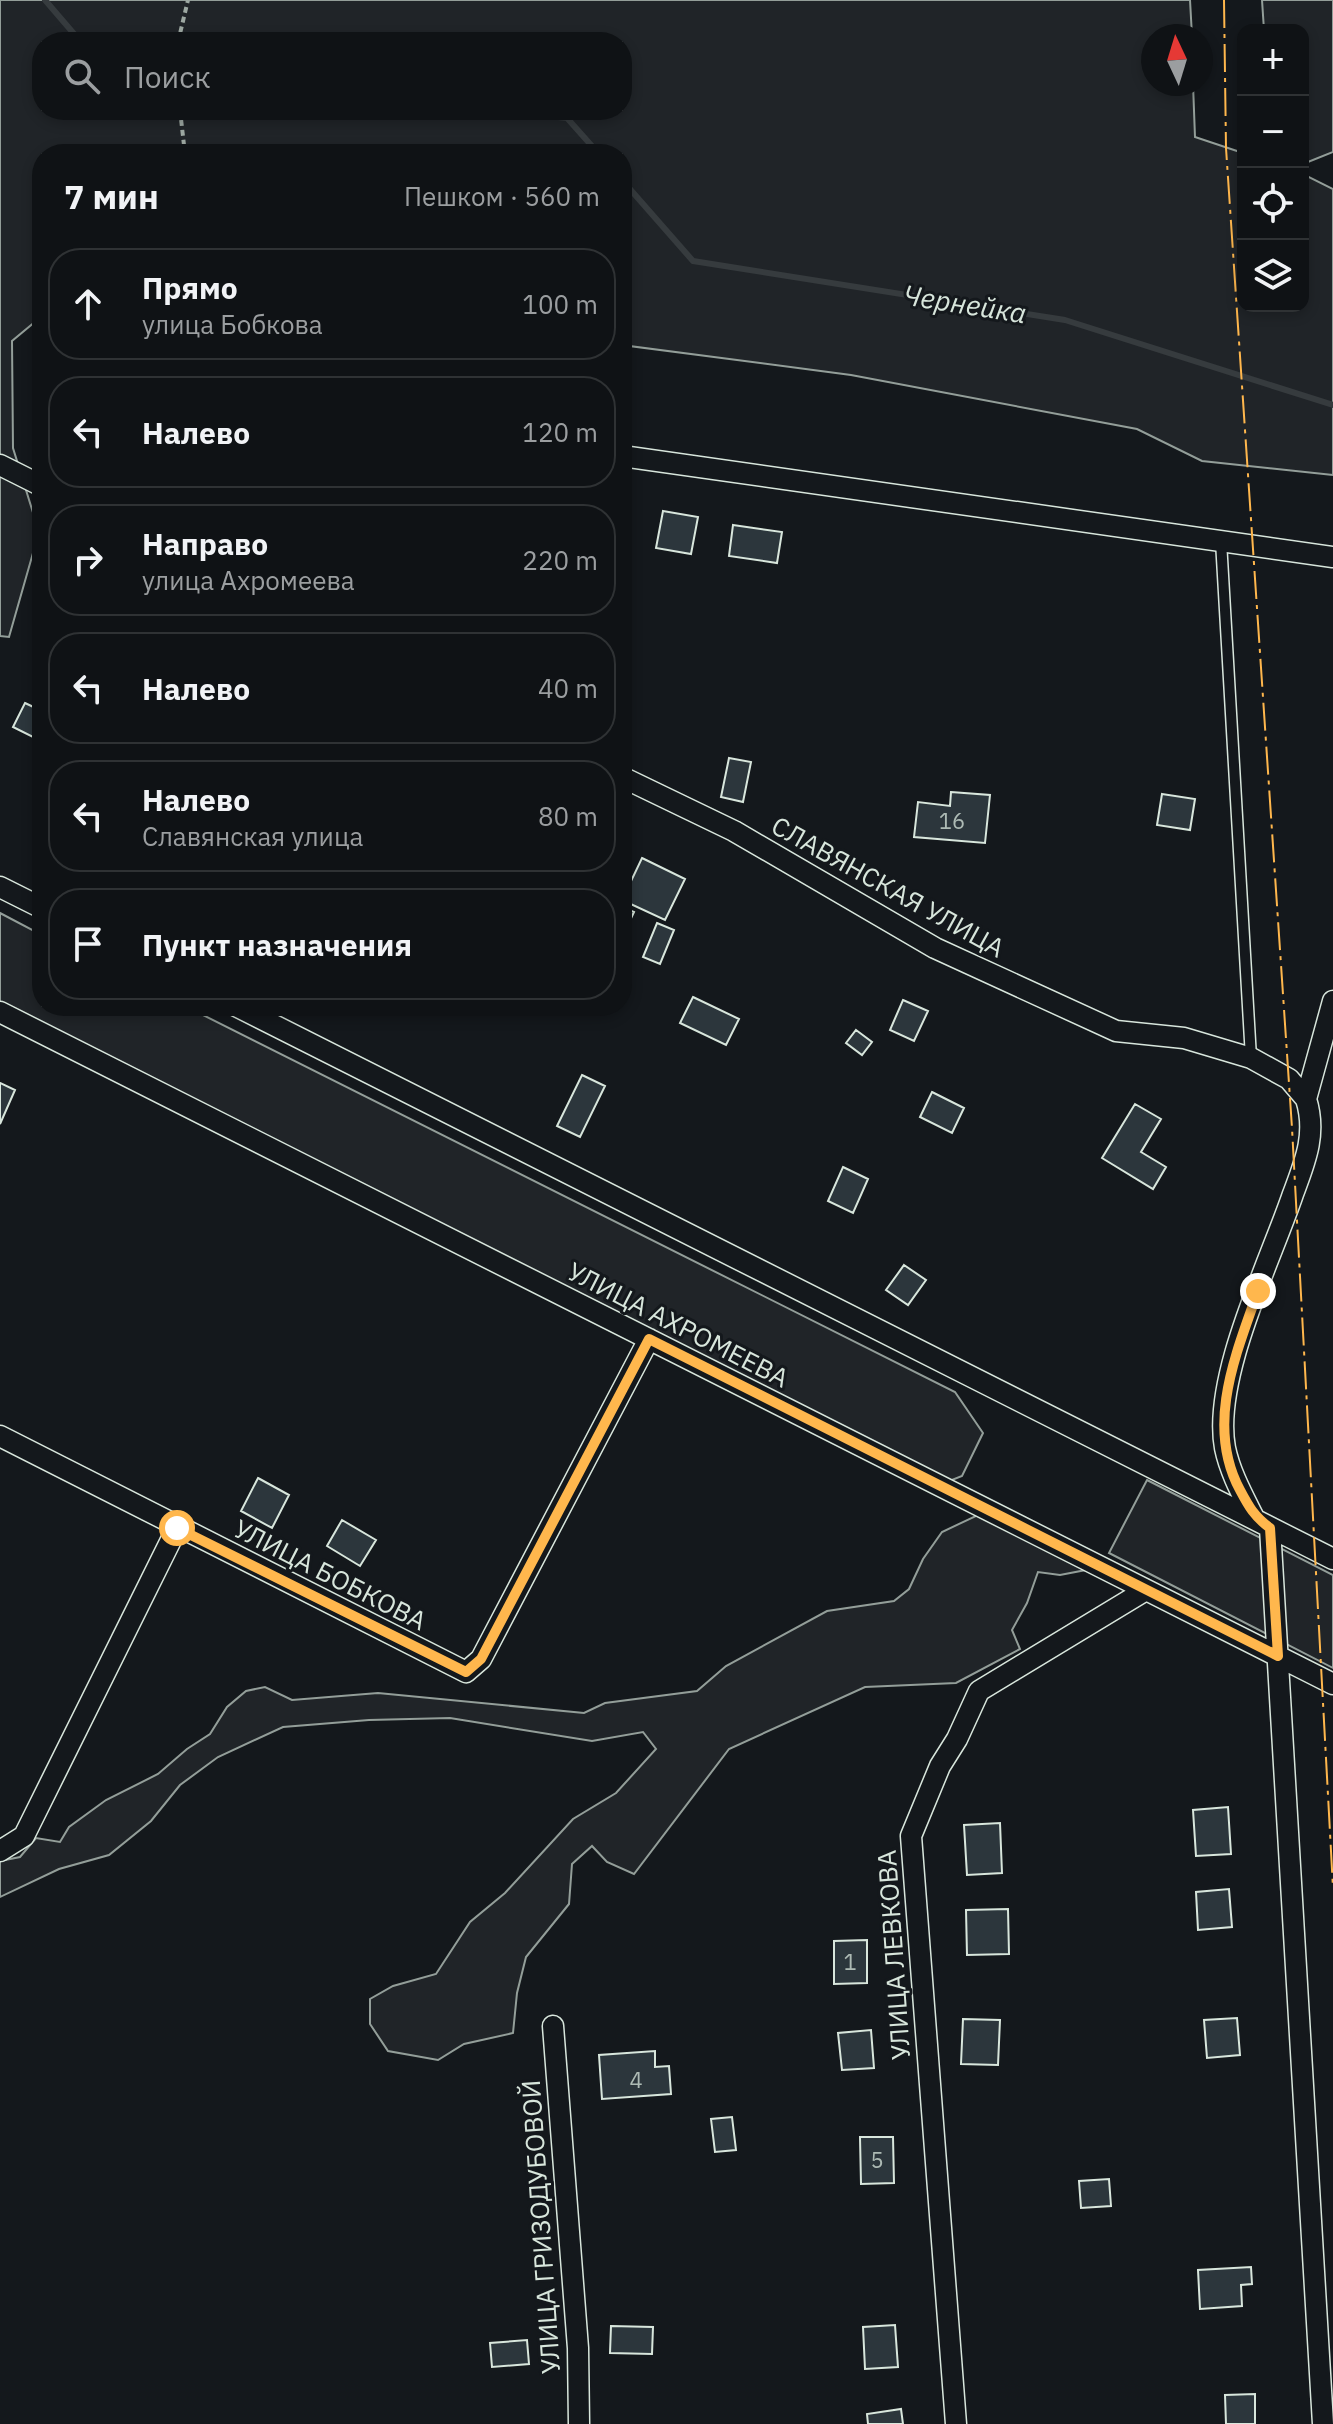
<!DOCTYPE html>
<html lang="ru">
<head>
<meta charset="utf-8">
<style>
  :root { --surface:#0f1215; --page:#181b1e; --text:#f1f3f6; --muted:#9b9ea0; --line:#2f3234 }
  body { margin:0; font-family:"IBM Plex Sans",sans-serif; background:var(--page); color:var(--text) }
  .controls { position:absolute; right:24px; top:24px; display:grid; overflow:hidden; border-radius:16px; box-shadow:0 4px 12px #0003 }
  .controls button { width:72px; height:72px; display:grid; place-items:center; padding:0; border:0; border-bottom:2px solid var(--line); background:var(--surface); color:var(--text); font:40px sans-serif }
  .compass { position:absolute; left:1141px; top:24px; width:72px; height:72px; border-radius:50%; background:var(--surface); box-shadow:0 4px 12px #0003; rotate:356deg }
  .stop { position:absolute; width:24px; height:24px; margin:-18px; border:6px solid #ffb74d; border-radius:50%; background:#fff }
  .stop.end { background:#ffb74d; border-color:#fff; box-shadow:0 2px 8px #0008 }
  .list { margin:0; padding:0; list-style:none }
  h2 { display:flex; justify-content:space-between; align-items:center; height:104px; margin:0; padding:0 32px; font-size:34px }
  h2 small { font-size:26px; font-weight:400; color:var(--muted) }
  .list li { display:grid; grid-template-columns:52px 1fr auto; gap:24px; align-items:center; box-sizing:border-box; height:112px; margin:0 16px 16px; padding:0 16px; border:2px solid var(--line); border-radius:32px }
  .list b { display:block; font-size:30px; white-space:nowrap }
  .list p { margin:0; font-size:26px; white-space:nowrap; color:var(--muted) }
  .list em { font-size:26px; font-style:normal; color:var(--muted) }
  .icon { flex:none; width:44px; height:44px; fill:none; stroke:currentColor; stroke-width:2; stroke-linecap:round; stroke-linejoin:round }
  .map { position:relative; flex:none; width:1333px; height:2424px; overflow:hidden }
  .search { position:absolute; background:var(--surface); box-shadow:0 4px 12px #0003; left:32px; top:32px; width:600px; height:88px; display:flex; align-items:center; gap:20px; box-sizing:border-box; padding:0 28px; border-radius:32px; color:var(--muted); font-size:30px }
  .panel { position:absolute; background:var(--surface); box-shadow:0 4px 12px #0003; left:32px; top:144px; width:600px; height:872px; border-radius:32px }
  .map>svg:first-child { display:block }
  .green { fill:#202428; stroke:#939e99; stroke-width:2; fill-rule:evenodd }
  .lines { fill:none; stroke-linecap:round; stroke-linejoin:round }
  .stream { stroke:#363b3e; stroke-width:6 }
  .building { fill:#2c363c; stroke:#d8e6dc; stroke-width:2 }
  .lane-casing { stroke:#d8e6dc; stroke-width:13 }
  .street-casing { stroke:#d8e6dc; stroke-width:23 }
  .path { stroke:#9da8a2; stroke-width:4; stroke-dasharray:6 4; stroke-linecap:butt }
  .lane { stroke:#14181c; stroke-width:10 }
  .street { stroke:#14181c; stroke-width:20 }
  .power { stroke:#ffb74d; stroke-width:2; stroke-dasharray:28 6 4 6; stroke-linecap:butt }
  .route { stroke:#ffb74d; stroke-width:10 }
  .labels { text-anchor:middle; stroke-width:6; stroke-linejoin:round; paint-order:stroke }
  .number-label { font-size:22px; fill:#adbab4 }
  .street-label { font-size:26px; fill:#d8e6dc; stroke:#14181c }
  .water-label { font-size:28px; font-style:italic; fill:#d8e6dc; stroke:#14181c }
</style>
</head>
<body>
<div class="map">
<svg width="1333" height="2424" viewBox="0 0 1333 2424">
  <rect width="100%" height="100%" fill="#14181c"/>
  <path class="green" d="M 0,0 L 1190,0 L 1192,36 L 1153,36 L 1153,84 L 1193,84 L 1195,137 L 1243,153 L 1243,306 L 1303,306 L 1303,174 L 1333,189 L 1333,475 L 1202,461 L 1137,429 L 851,375 L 622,345 L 622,154 L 42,154 L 42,316 L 12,341 L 13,448 L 39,532 L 9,637 L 0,636 ZM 42,42 L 622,42 L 622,110 L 42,110 Z
    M 1262,0 L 1333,0 L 1333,152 L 1303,164 L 1303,30 L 1264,30 Z
    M 0,913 L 42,935 L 42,1006 L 185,1006 L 955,1392 L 983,1433 L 962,1476 L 932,1488 L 0,1011 Z
    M 1147,1480 L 1333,1575 L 1333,1668 L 1109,1553 Z
    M 980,1514 L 1091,1569 L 1060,1575 L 1038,1572 L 1027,1603 L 1012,1630 L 1020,1649 L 956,1683 L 865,1687 L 729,1749 L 634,1874 L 607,1862 L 592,1846 L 572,1864 L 569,1904 L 526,1957 L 517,1993 L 513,2033 L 464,2044 L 438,2060 L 388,2051 L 370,2024 L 370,1999 L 393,1986 L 436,1974 L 470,1922 L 505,1893 L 573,1819 L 616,1793 L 656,1749 L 643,1732 L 592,1741 L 450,1718 L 369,1720 L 283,1727 L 218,1757 L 180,1785 L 151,1821 L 109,1855 L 59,1869 L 0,1897 L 0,1861 L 20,1857 L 36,1838 L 60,1842 L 69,1827 L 106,1800 L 158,1774 L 187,1749 L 210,1734 L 227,1707 L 246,1691 L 265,1687 L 292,1700 L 378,1693 L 584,1713 L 605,1703 L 697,1691 L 726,1666 L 827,1611 L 894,1601 L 909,1589 L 923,1559 L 942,1532 Z"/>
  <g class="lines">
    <path class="stream" d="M 45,0 L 81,42
      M 494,110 L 567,118 L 599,154
      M 622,180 L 693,261 L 1065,320 L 1333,405"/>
  </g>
  <path class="building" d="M 663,511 L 698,517 L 691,554 L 656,548 Z
    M 733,525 L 782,532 L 777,563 L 729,556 Z
    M 25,703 L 42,711 L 42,730 L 37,739 L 13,727 Z
    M 729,758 L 751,762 L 743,802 L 721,797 Z
    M 951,792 L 990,795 L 985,843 L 914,837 L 918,802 L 950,806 Z
    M 1162,794 L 1195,799 L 1190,830 L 1157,825 Z
    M 642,858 L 685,879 L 665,920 L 622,900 Z
    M 622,907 L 634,912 L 627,927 L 622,925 Z
    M 657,923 L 674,930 L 660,964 L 643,957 Z
    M 693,997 L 739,1019 L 726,1045 L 680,1023 Z
    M 903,1000 L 928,1011 L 914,1041 L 890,1030 Z
    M 856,1030 L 872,1042 L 862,1055 L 846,1043 Z
    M 582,1075 L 605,1086 L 580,1137 L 557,1126 Z
    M 0,1083 L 15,1090 L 0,1124 Z
    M 932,1092 L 964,1108 L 952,1133 L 920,1117 Z
    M 1135,1104 L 1161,1119 L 1141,1152 L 1166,1167 L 1153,1189 L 1102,1158 Z
    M 843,1167 L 868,1179 L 853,1213 L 828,1201 Z
    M 904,1265 L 926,1280 L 908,1305 L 886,1290 Z
    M 258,1478 L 289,1495 L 272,1528 L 241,1511 Z
    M 342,1520 L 376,1540 L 360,1566 L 327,1546 Z
    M 1228,1807 L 1231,1854 L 1196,1856 L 1193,1810 Z
    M 1000,1823 L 1002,1873 L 967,1875 L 964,1825 Z
    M 1229,1889 L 1232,1927 L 1198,1930 L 1196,1892 Z
    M 1008,1909 L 1009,1954 L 967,1955 L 966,1910 Z
    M 867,1940 L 867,1983 L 834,1984 L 834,1941 Z
    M 1237,2018 L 1240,2055 L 1207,2058 L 1204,2020 Z
    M 963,2019 L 1000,2020 L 998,2065 L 961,2064 Z
    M 871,2030 L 874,2068 L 842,2070 L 838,2033 Z
    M 655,2051 L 655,2067 L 669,2066 L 671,2094 L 602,2099 L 599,2055 Z
    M 732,2117 L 736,2150 L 715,2152 L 711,2119 Z
    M 860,2137 L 893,2137 L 894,2183 L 861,2184 Z
    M 1109,2179 L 1111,2206 L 1081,2208 L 1079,2181 Z
    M 1251,2267 L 1252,2284 L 1241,2285 L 1242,2306 L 1200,2309 L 1198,2270 Z
    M 895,2325 L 898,2367 L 865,2369 L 863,2327 Z
    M 611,2326 L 653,2327 L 652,2354 L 610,2353 Z
    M 527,2340 L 529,2364 L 492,2367 L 490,2343 Z
    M 1255,2394 L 1255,2424 L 1226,2424 L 1225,2395 Z
    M 901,2409 L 903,2424 L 868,2424 L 867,2414 Z"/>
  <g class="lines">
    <g class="lane-casing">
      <path id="lane" d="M 1221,541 L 1251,1058"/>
    </g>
    <g class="street-casing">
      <path id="street" d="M 622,456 L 1333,557
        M 0,465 L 42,486
        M 622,777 L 734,831 L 935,948 L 1116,1031 L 1184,1038 L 1251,1058 L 1289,1079 L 1306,1099
        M 0,887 L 42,908
        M 236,1006 L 1333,1559
        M 0,1012 L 1333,1684
        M 0,1436 L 466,1672 L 481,1659 L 649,1339
        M 1253,1516 C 1242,1494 1230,1472 1225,1448 C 1212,1378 1270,1262 1293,1194 C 1305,1162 1317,1134 1306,1099 L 1333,1001
        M 1270,1528 L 1323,2424
        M 0,1851 L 24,1836 L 177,1528
        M 553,2026 L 578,2348 L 579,2424
        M 956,2424 L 911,1836 L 940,1766 L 957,1739 L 979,1691 L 1146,1590"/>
    </g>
    <path class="path" d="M 178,42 L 188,0
      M 180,110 L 185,154"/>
    <use href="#lane" class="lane"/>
    <use href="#street" class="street"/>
    <path class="power" d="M 1224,0 L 1226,148 L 1292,1128 L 1333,1888"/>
  </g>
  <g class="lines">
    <path class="route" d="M 177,1528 L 466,1672 L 481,1659 L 649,1339 L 1278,1656 L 1270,1528 C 1254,1516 1249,1507 1240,1490 C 1205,1425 1236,1354 1258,1291"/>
  </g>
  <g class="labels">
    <g class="number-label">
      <text x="952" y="829">16</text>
      <text x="850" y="1970">1</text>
      <text x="636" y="2088">4</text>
      <text x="877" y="2168">5</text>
    </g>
    <g class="street-label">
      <text transform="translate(888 887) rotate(29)" y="9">СЛАВЯНСКАЯ УЛИЦА</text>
      <text transform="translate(678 1325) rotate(27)" y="9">УЛИЦА АХРОМЕЕВА</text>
      <text transform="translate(330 1575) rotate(27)" y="9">УЛИЦА БОБКОВА</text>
      <text transform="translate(894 1955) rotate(-94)" y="9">УЛИЦА ЛЕВКОВА</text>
      <text transform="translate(541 2227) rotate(-94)" y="9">УЛИЦА ГРИЗОДУБОВОЙ</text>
    </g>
    <g class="water-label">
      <text transform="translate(965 304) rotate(9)" y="10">Чернейка</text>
    </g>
  </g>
</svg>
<div class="controls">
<button>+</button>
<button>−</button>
<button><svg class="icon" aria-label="locate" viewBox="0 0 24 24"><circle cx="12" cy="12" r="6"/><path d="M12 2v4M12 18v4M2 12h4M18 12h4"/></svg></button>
<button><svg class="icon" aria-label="layers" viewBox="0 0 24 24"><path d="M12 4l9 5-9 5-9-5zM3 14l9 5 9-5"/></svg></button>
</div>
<svg class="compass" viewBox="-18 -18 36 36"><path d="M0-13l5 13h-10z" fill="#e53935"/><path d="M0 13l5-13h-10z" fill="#9b9ea0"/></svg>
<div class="stop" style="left:177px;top:1528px"></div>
<div class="stop end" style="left:1258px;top:1291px"></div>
<div class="search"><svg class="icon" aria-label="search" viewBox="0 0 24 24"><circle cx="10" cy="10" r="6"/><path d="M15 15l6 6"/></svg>Поиск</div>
<section class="panel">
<h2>7 мин<small>Пешком · 560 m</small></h2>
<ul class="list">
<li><svg class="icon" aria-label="ahead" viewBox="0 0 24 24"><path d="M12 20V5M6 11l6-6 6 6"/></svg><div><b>Прямо</b><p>улица Бобкова</p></div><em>100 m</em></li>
<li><svg class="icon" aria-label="left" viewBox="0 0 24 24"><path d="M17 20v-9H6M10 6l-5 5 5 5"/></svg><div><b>Налево</b></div><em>120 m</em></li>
<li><svg class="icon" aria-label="right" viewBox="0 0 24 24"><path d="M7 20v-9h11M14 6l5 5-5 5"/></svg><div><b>Направо</b><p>улица Ахромеева</p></div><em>220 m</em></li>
<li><svg class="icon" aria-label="left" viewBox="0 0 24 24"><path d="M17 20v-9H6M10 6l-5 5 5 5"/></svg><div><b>Налево</b></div><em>40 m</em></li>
<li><svg class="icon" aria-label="left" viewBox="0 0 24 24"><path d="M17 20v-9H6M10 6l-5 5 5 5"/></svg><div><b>Налево</b><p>Славянская улица</p></div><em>80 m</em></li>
<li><svg class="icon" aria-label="arrive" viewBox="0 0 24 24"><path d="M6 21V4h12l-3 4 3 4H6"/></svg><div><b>Пункт назначения</b></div></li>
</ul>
</section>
</div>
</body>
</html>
